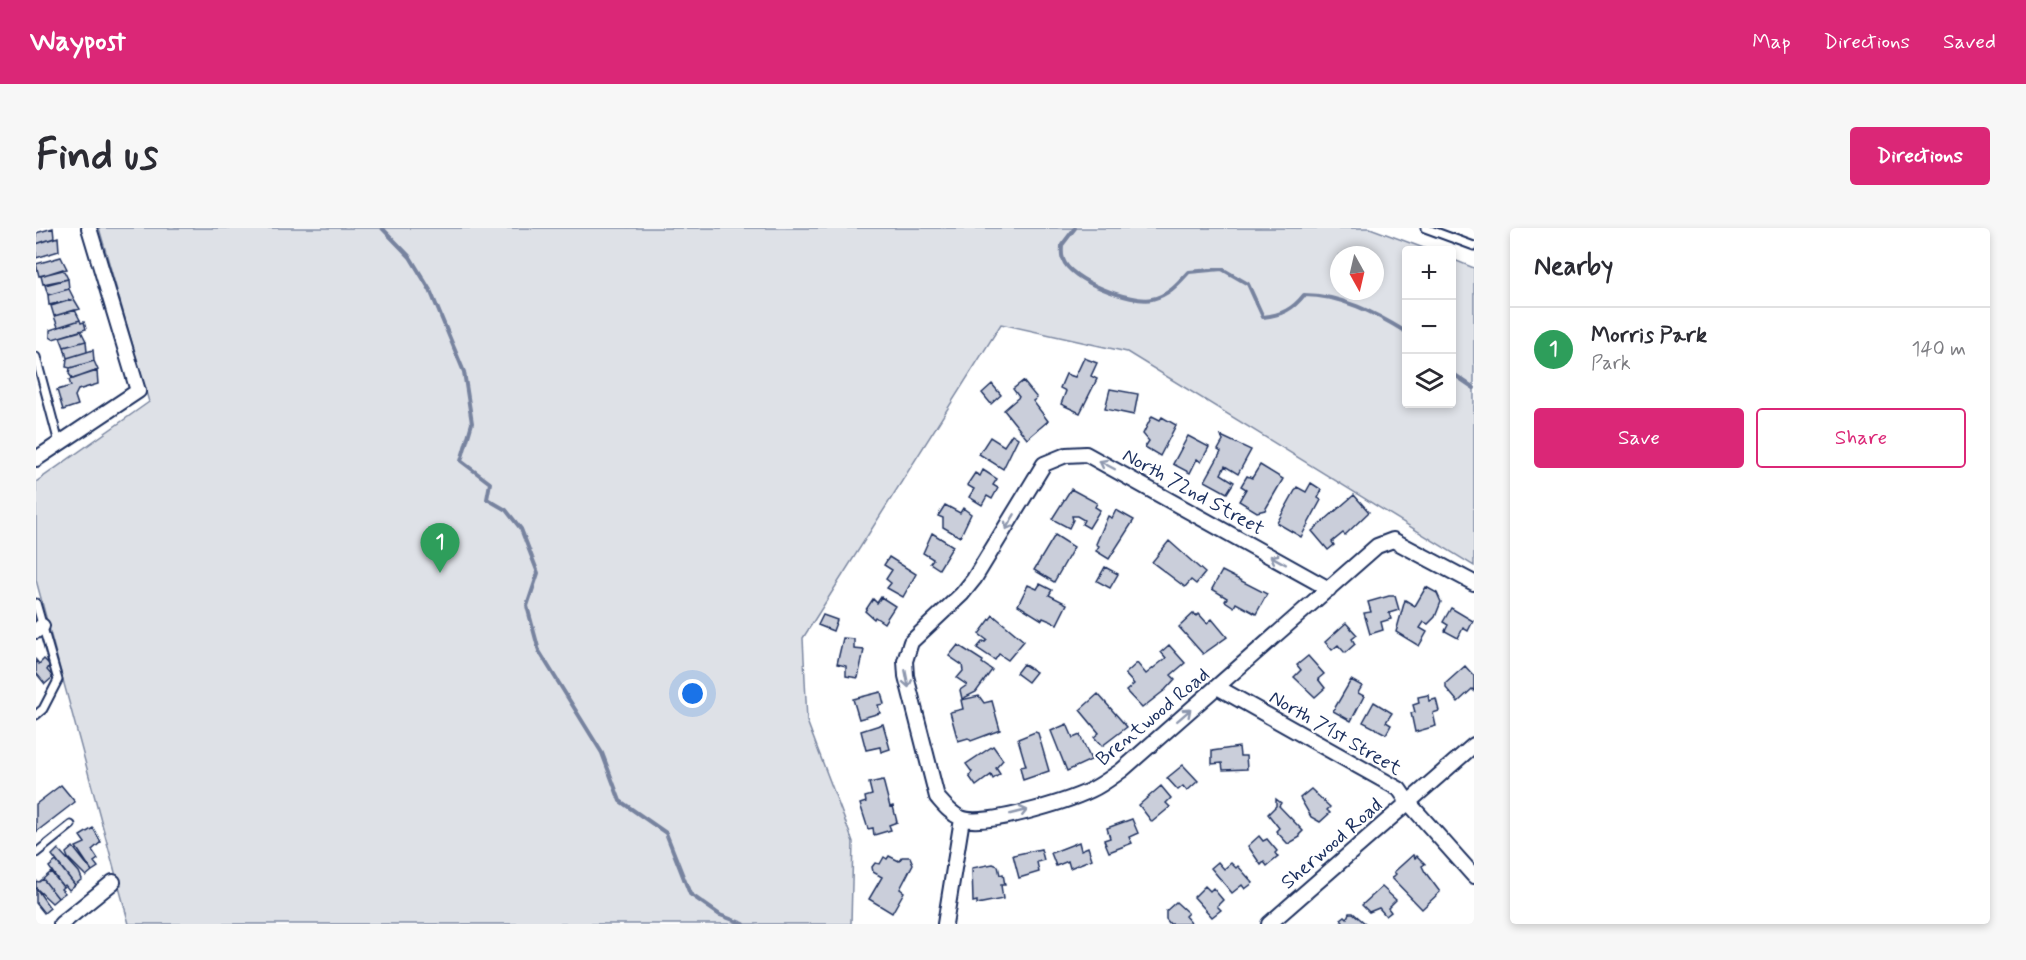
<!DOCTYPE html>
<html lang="en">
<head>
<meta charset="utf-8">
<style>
  :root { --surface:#fff; --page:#f7f7f7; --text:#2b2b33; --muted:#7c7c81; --line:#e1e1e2; --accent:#db2777 }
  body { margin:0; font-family:Mynerve,sans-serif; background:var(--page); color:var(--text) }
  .controls { position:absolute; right:18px; top:18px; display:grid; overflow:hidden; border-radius:6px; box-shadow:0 3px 9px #0003 }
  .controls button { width:54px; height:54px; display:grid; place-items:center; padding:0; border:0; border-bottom:2px solid var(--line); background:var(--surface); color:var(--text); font:30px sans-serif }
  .compass { position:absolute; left:1294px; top:18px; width:54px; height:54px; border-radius:50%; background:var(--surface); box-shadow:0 3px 9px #0003; rotate:172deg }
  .you { position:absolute; left:657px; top:466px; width:21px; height:21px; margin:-15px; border:4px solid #fff; border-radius:50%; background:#1a73e8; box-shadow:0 0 0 9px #1a73e833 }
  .badge { display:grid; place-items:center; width:39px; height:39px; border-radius:50%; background:var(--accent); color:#fff; font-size:20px; font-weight:700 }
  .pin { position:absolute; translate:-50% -50px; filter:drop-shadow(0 2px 3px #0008) }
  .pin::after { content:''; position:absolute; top:32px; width:21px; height:18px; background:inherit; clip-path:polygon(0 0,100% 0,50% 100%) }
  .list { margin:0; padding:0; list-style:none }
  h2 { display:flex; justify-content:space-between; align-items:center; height:78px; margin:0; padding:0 24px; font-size:26px }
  h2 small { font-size:20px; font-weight:400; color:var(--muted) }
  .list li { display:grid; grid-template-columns:39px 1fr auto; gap:18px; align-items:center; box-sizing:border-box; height:84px; padding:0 24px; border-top:2px solid var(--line) }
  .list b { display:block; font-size:22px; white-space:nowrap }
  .list p { margin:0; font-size:20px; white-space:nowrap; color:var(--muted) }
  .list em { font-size:20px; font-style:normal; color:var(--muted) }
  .actions { display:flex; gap:12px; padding:18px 24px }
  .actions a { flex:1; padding:14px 0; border:2px solid var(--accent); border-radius:6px; text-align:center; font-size:21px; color:var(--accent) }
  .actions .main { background:var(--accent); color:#fff }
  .icon { flex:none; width:33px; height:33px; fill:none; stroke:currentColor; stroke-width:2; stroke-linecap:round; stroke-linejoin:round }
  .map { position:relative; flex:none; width:1438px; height:696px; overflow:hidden; border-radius:6px }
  header { display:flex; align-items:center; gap:36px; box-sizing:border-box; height:84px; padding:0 30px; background:var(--accent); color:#fff }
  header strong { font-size:28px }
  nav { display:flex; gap:33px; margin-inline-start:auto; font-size:21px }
  .intro { display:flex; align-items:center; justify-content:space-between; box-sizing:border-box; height:144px; padding:0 36px }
  h1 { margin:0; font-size:42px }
  .button { padding:15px 27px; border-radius:6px; background:var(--accent); color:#fff; font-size:21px; font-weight:700 }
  main { display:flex; gap:36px; padding:0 36px }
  aside { flex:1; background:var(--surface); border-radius:6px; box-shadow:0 3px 9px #0003 }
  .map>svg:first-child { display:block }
  .green { fill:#dee1e7; stroke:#7c88a2; stroke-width:1.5; fill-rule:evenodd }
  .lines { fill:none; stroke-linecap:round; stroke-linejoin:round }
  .stream { stroke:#77839f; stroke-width:4 }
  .building { fill:#caceda; stroke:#1b2f5e; stroke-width:1.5 }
  .service-casing { stroke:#1b2f5e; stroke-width:11 }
  .minor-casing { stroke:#1b2f5e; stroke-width:18 }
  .service { stroke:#fff; stroke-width:7 }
  .minor { stroke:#fff; stroke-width:14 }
  .oneway { stroke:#8d97ae }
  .labels { text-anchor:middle; stroke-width:4.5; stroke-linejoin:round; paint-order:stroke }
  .street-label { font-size:20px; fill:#1b2f5e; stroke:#fff }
</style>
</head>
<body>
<header>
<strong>Waypost</strong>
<nav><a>Map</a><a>Directions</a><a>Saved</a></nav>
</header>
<div class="intro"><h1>Find us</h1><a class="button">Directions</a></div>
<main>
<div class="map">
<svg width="1438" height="696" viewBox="0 0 1438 696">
  <rect width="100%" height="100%" fill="#fff"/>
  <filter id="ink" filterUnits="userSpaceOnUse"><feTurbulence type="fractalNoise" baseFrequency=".0167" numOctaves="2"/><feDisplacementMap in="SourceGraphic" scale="12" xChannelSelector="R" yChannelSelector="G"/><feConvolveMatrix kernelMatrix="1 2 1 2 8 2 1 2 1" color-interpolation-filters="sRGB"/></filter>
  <g filter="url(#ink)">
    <path class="green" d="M 63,0 L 1334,0 L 1393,22 L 1370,22 L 1370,176 L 1416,176 L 1416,31 L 1438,40 L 1438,338 L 1091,124 L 965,96 L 767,410 L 771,493 L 817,614 L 815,696 L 93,696 L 0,352 L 0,254 L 113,174 ZM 1303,27 L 1339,27 L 1339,63 L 1303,63 Z"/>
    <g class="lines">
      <path class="stream" d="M 346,0 L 374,29 L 394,62 L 428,144 L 436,195 L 425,233 L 454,255 L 451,271 L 470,282 L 485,301 L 502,345 L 491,378 L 503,423 L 566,525 L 584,573 L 630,605 L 654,666 L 684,687 L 708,696
        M 1039,0 L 1026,17 C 1026,21 1025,27 1027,31 C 1033,52 1096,76 1116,71 C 1133,67 1142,56 1153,44 L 1186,41 L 1212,56 L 1227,89 C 1246,87 1257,81 1268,67 C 1305,67 1339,85 1370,104
        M 1416,145 L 1438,160"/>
    </g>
    <path class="building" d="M 17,0 L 18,10 L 0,16 L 0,5 Z
      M 22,9 L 23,23 L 0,30 L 0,16 Z
      M 25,29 L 31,41 L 3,48 L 0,36 Z
      M 27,41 L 32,51 L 7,56 L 5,48 Z
      M 32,51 L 33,61 L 12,67 L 9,57 Z
      M 33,61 L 38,71 L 13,77 L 12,67 Z
      M 38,71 L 44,81 L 18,88 L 15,78 Z
      M 39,82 L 44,92 L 22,99 L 18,88 Z
      M 44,92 L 45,95 L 48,94 L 50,101 L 17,111 L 14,109 L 14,102 Z
      M 45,103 L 50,113 L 28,119 L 24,109 Z
      M 50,113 L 51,124 L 31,130 L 28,119 Z
      M 57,122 L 58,133 L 34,140 L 30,139 L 31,130 Z
      M 1048,130 L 1061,135 L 1055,148 L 1061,151 L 1044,185 L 1025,176 L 1030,163 L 1024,160 L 1030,146 L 1039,149 Z
      M 58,133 L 62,142 L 37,151 L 33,146 L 34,140 Z
      M 61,143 L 62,156 L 42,162 L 39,168 L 42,177 L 27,182 L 21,162 L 35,158 L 33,152 Z
      M 987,153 L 1001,170 L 997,173 L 1012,193 L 991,211 L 968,182 L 983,169 L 977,161 Z
      M 956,156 L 965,167 L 955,176 L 946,165 Z
      M 1074,161 L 1102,166 L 1098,187 L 1069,181 Z
      M 1116,188 L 1124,192 L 1126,189 L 1140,197 L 1124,228 L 1109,219 L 1113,213 L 1107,206 Z
      M 976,206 L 982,210 L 967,241 L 943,226 L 954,209 L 968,218 Z
      M 1152,208 L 1173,219 L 1165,234 L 1161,231 L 1154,245 L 1137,236 Z
      M 1185,208 L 1215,222 L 1202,246 L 1189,238 L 1185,246 L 1198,254 L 1191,265 L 1169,253 L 1185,224 L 1182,222 L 1187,213 Z
      M 1224,237 L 1247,251 L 1229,282 L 1221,284 L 1203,273 L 1210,261 L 1205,258 L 1211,248 L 1216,250 Z
      M 947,242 L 961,251 L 957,257 L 962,260 L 956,271 L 951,268 L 946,277 L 933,269 L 938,261 L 931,257 L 939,245 L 944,248 Z
      M 1275,255 L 1286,262 L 1282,270 L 1285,272 L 1265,309 L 1241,295 L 1261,259 L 1270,264 Z
      M 1035,261 L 1061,275 L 1059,279 L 1064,282 L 1053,300 L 1046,296 L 1048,292 L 1041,288 L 1036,288 L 1037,292 L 1033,300 L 1016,291 Z
      M 1318,267 L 1333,284 L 1309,307 L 1307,305 L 1296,314 L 1298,317 L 1292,322 L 1276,303 Z
      M 909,277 L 924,285 L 927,280 L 935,286 L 924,309 L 907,299 L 907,290 L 902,288 Z
      M 1080,282 L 1098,292 L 1073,331 L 1060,323 L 1063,318 L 1060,316 L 1072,288 L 1076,290 Z
      M 896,305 L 917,318 L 903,341 L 894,335 L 897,331 L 887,325 Z
      M 1019,307 L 1038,319 L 1018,354 L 998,342 Z
      M 1133,313 L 1169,345 L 1160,356 L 1155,352 L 1149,359 L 1116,334 Z
      M 853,329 L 880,346 L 867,369 L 851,360 L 855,355 L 850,351 L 856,342 L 848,337 Z
      M 1069,339 L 1082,346 L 1074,360 L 1061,353 Z
      M 1186,343 L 1231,366 L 1220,386 L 1200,375 L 1198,379 L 1189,373 L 1191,370 L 1176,361 Z
      M 1004,356 L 1016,362 L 1013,367 L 1031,376 L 1021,396 L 1007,390 L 1006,392 L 982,377 L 992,357 L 1001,361 Z
      M 1390,359 L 1401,365 L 1405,374 L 1399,389 L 1392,396 L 1388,394 L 1384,400 L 1391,404 L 1383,418 L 1360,404 L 1369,372 L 1379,378 Z
      M 1353,368 L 1359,368 L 1363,382 L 1353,385 L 1355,391 L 1345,394 L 1347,402 L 1334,406 L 1328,385 L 1335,384 L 1332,374 Z
      M 845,369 L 859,378 L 848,395 L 839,389 L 838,391 L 829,383 L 837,371 L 841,375 Z
      M 1415,380 L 1437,393 L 1432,403 L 1427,400 L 1422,410 L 1409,403 L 1412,397 L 1407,394 Z
      M 1158,385 L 1160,388 L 1163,386 L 1171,395 L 1176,391 L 1191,409 L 1167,426 L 1143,399 Z
      M 787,387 L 801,392 L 797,403 L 782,397 Z
      M 957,387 L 988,413 L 972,432 L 963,426 L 959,432 L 941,420 L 947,413 L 949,414 L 951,412 L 943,406 Z
      M 1310,395 L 1321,407 L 1316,411 L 1319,416 L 1309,425 L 1302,417 L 1296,422 L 1289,414 Z
      M 807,410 L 818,411 L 818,421 L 828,422 L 822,450 L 810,448 L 810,438 L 801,436 Z
      M 922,417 L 947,433 L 946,435 L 956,442 L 940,464 L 926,471 L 924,462 L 931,457 L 921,450 L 927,443 L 926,437 L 913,428 Z
      M 1133,417 L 1149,435 L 1135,447 L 1139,451 L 1129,462 L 1106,480 L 1090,463 L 1098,456 L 1089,446 L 1101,435 L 1110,446 L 1130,430 L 1125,424 Z
      M 1272,428 L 1288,446 L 1282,451 L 1289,460 L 1279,469 L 1258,449 L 1265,442 L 1261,437 Z
      M 8,431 L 14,437 L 11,442 L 17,449 L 9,456 L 0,445 L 0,432 L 3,436 Z
      M 987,436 L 1000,444 L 992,454 L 980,445 Z
      M 1429,438 L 1438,448 L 1438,463 L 1436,461 L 1422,474 L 1410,460 L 1410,455 Z
      M 1315,452 L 1326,458 L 1322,465 L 1328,468 L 1315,493 L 1297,483 Z
      M 845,464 L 848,476 L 842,477 L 844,485 L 823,491 L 817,471 Z
      M 1062,466 L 1091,499 L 1066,518 L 1058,509 L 1063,505 L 1044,482 Z
      M 1392,467 L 1393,473 L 1400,471 L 1403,483 L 1397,485 L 1400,498 L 1379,504 L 1375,485 L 1379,484 L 1377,477 L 1383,475 L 1382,469 Z
      M 943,468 L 948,475 L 956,473 L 964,502 L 935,513 L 932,510 L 922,513 L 914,484 L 927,481 L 925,472 Z
      M 1338,474 L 1356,485 L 1350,494 L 1355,497 L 1350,506 L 1327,494 Z
      M 847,496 L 854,521 L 845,524 L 844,519 L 830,522 L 825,503 Z
      M 1031,496 L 1037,510 L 1044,507 L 1055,532 L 1031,543 L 1015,503 Z
      M 999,504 L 1002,505 L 1013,543 L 987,552 L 984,539 L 990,538 L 982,511 Z
      M 957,518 L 967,532 L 960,540 L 964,546 L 957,551 L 955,547 L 940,558 L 933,548 L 936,544 L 930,536 Z
      M 1203,519 L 1204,528 L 1210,528 L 1211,541 L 1187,542 L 1186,535 L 1176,536 L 1176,523 Z
      M 1147,537 L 1162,553 L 1151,563 L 1147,558 L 1142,562 L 1131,550 Z
      M 847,552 L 854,579 L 857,578 L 861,594 L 853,597 L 855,602 L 838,607 L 837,600 L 832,601 L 824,576 L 830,574 L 829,569 L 836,567 L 833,555 Z
      M 25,557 L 39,574 L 0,604 L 0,576 Z
      M 1125,558 L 1135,570 L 1130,575 L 1134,579 L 1116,594 L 1103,577 Z
      M 1275,561 L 1294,579 L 1291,582 L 1294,585 L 1284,594 L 1275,589 L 1264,570 Z
      M 1240,571 L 1245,575 L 1243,578 L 1267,603 L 1263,607 L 1264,609 L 1252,616 L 1240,603 L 1243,600 L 1232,586 L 1240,578 Z
      M 1096,591 L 1102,605 L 1093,609 L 1096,615 L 1073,624 L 1068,612 L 1074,610 L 1071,600 Z
      M 57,600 L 65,614 L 56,622 L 62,631 L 58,634 L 62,639 L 56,643 L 40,619 L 49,615 L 44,608 Z
      M 1223,608 L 1227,613 L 1231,611 L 1241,623 L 1239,625 L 1242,629 L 1231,638 L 1228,634 L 1225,637 L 1212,618 Z
      M 1043,614 L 1045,622 L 1052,619 L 1056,631 L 1034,640 L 1032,633 L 1020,638 L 1015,625 Z
      M 37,619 L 56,643 L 50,648 L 32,630 L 30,625 Z
      M 22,621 L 43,644 L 46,651 L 39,657 L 16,627 Z
      M 1005,621 L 1008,632 L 1001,634 L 1003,644 L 983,650 L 977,627 Z
      M 1377,627 L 1379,630 L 1381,628 L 1389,636 L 1386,638 L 1389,644 L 1404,664 L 1386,681 L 1356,650 L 1360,646 L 1358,644 Z
      M 853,628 L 863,633 L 866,629 L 874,629 L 877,636 L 864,661 L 868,664 L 856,685 L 833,671 L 846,649 L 837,644 L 836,639 L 839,635 L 844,636 L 848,629 L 851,631 Z
      M 20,633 L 39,657 L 33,662 L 29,657 L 27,659 L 13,639 Z
      M 1182,634 L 1188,641 L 1195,635 L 1200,640 L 1202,638 L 1217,655 L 1209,661 L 1206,657 L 1196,665 L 1175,640 Z
      M 957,636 L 962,638 L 964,647 L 967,646 L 969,657 L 965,657 L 967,671 L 941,676 L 941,673 L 937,674 L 936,640 Z
      M 15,644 L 27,659 L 25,661 L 29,665 L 22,670 L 7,651 Z
      M 7,651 L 22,670 L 16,675 L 0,660 L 0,653 L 3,654 Z
      M 1169,658 L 1174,663 L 1177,660 L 1187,672 L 1181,678 L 1185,682 L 1176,689 L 1158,669 Z
      M 1346,659 L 1360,672 L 1352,680 L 1355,684 L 1350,688 L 1343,680 L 1333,684 L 1326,677 Z
      M 0,660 L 14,680 L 8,685 L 0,675 Z
      M 1140,674 L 1152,685 L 1149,688 L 1156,696 L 1134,696 L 1130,691 L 1130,683 Z
      M 1313,685 L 1317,685 L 1330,696 L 1304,696 L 1307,693 L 1305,691 L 1309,688 L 1311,690 Z"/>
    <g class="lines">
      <g class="service-casing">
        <path id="service" d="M 1389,0 L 1438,18
          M 0,129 L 23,215
          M 0,375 L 22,452 L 7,481 L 0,487
          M 0,625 L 35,597"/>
      </g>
      <g class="minor-casing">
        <path id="minor" d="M 0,231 L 102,163 L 53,0
          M 1293,361 L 1050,226 L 1030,227 L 1008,236 L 938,351 L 926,366 L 875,414 L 869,433 L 870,448 L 901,569 C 908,577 915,586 925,590 C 947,600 1032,573 1055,562 C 1066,557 1076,549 1086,542 L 1341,318 L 1357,312 L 1438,355
          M 0,403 L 6,398
          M 1181,459 L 1363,561 L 1372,574 L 1438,648
          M 25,696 L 77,654
          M 909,696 L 926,591
          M 1233,696 L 1438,517"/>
      </g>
      <use href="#service" class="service"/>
      <use href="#minor" class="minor"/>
    </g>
    <defs><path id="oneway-shaft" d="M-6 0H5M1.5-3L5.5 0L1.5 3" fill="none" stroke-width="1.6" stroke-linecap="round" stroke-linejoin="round" transform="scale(1.5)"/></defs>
    <g class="oneway">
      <use href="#oneway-shaft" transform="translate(1071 237) rotate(-152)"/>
      <use href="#oneway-shaft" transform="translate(974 294) rotate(121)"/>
      <use href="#oneway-shaft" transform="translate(1242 332) rotate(-151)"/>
      <use href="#oneway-shaft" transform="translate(871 451) rotate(79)"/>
      <use href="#oneway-shaft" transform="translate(1148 487) rotate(-41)"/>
      <use href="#oneway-shaft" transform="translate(983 584) rotate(-14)"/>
    </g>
  </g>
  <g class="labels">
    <g class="street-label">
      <text transform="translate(1158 263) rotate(29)" y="7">North 72nd Street</text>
      <text transform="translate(1116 488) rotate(-40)" y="7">Brentwood Road</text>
      <text transform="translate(1300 504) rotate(30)" y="7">North 71st Street</text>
      <text transform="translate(1295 615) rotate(-41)" y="7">Sherwood Road</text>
    </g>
  </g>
</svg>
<div class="controls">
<button>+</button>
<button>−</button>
<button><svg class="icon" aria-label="layers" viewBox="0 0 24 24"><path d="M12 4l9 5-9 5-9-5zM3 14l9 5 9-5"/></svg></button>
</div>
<svg class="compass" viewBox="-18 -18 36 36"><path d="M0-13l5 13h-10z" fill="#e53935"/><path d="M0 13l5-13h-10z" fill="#7c7c81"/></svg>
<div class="you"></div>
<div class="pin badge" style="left:404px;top:345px;background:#2e9e5b">1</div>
</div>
<aside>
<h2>Nearby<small></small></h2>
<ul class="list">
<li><span class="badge" style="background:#2e9e5b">1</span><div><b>Morris Park</b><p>Park</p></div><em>140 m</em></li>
</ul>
<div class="actions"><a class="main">Save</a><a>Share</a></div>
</aside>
</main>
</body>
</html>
